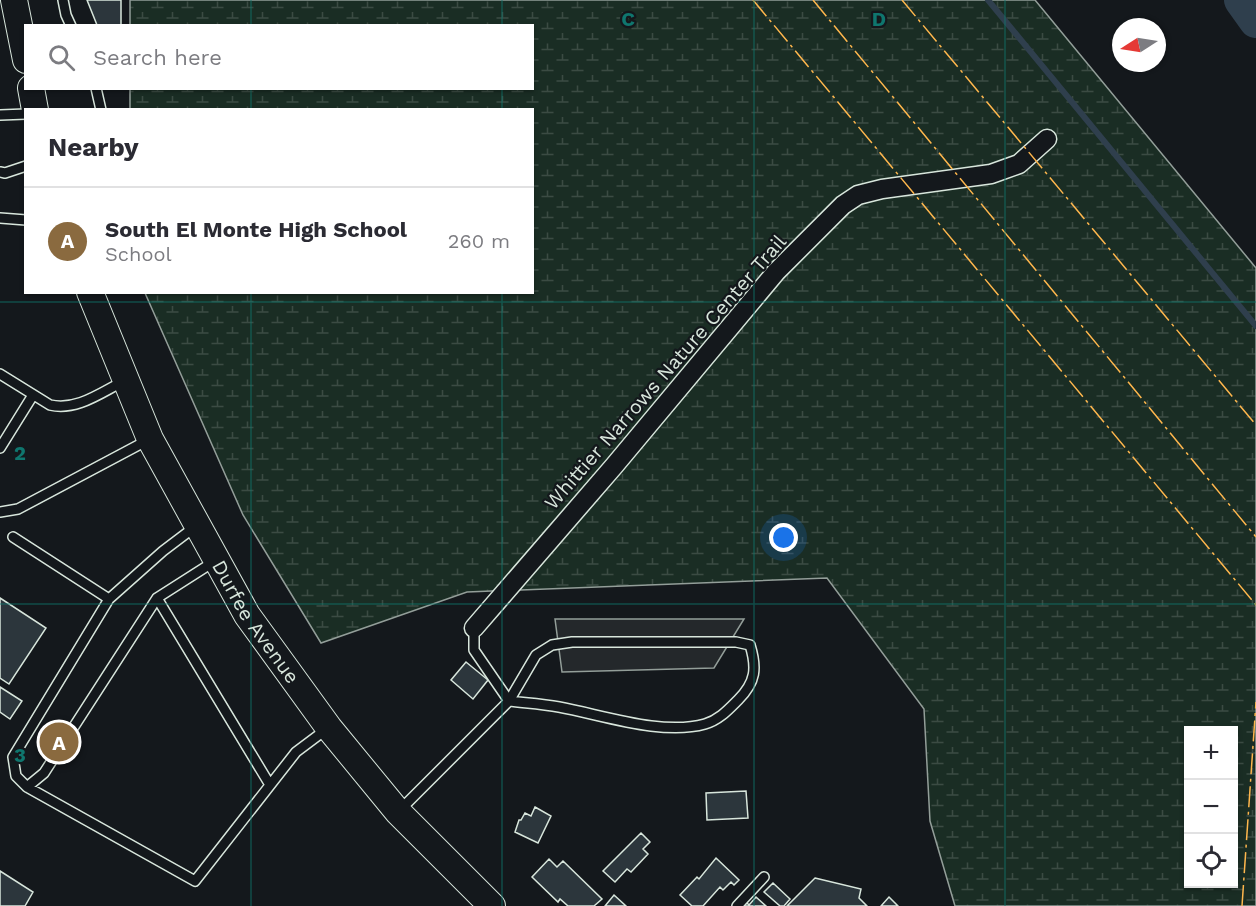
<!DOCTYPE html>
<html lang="en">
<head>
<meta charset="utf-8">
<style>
  :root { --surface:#fff; --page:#f7f7f7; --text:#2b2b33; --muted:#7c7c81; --line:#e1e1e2; --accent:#8a6a3f }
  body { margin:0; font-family:"Work Sans",sans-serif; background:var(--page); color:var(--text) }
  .controls { position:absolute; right:18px; bottom:18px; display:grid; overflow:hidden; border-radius:0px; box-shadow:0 2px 4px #0004 }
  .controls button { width:54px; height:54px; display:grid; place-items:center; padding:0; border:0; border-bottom:2px solid var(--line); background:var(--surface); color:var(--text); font:30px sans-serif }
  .compass { position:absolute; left:1112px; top:18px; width:54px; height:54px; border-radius:50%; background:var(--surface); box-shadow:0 2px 4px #0004; rotate:258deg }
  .you { position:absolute; left:784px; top:538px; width:21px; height:21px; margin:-15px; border:4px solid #fff; border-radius:50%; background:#1a73e8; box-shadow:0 0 0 9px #1a73e833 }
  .badge { display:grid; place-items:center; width:39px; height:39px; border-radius:50%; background:var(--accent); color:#fff; font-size:20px; font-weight:700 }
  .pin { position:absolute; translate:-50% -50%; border:3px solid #fff; box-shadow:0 2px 6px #0006 }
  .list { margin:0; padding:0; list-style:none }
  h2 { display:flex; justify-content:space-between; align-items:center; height:78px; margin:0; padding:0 24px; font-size:26px }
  h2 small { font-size:20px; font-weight:400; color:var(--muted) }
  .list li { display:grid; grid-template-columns:39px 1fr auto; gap:18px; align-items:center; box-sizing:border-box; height:108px; padding:0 24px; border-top:2px solid var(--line) }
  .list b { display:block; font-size:22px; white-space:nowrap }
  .list p { margin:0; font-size:20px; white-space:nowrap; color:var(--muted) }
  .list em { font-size:20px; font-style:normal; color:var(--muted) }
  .icon { flex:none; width:33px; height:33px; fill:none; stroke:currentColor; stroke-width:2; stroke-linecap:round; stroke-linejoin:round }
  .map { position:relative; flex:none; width:1256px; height:906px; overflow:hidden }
  .search { position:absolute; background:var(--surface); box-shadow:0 2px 4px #0004; left:24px; top:24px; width:510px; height:66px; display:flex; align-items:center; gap:15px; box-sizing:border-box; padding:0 21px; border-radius:0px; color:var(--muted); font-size:22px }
  .panel { position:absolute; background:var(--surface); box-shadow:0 2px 4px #0004; left:24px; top:108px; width:510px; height:186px; border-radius:0px }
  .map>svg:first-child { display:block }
  .wetland { fill:url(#wetland-marsh); stroke:#939e99; stroke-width:1.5; fill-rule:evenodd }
  .parking { fill:#24282b; stroke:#939e99; stroke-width:1.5 }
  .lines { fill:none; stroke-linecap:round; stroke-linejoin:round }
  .stream { stroke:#2f3f4d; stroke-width:6 }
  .river { stroke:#2f3f4d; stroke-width:34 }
  .building { fill:#2c363c; stroke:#d8e6dc; stroke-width:1.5 }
  .service-casing { stroke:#d8e6dc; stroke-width:12 }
  .minor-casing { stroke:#d8e6dc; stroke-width:21 }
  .secondary-casing { stroke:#d8e6dc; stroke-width:28 }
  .service { stroke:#14181c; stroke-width:9 }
  .minor { stroke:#14181c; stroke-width:18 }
  .secondary { stroke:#14181c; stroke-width:26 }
  .power { stroke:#ffb74d; stroke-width:1.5; stroke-dasharray:21 4.5 3 4.5; stroke-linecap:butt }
  .grid { fill:none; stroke:#0f766e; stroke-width:1.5; stroke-opacity:0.55 }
  .labels { text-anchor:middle; stroke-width:4.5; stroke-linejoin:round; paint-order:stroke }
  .street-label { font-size:20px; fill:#d8e6dc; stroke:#14181c }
  .grid-label { font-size:20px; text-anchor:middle; font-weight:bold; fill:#0f766e; stroke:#14181c; stroke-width:4.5; stroke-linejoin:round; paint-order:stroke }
</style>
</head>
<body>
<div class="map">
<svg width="1256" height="906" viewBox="0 0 1256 906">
  <defs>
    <pattern id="wetland-marsh" width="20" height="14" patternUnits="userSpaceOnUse" patternTransform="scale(1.5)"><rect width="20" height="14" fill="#1a2d24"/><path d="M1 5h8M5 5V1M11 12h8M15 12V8" fill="none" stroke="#3b4b43"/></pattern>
  </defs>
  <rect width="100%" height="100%" fill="#14181c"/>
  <path class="wetland" d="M 130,0 L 1035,0 L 1256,268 L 1256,906 L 955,906 L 930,821 L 924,709 L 827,578 L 467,592 L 321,643 L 243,515 L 145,293 L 532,292 L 532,110 L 130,110 L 130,89 L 532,88 L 532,26 L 130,25 ZM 1188,730 L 1234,730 L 1234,884 L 1188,884 Z"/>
  <path class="parking" d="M 555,619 L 744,619 L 714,668 L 562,672 Z"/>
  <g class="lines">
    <path class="stream" d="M 988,0 L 1256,326"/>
    <path class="river" d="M 1241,0 L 1256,21"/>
  </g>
  <path class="building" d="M 87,0 L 121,0 L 121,25 L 97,25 Z
    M 0,598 L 46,628 L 9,684 L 0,678 Z
    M 466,662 L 488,680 L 473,699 L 451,680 Z
    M 0,687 L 22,701 L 10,719 L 0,712 Z
    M 746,791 L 748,818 L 707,820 L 706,793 Z
    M 535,807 L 551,816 L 538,843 L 515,832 L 519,820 L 521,820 L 525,813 L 531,816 Z
    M 641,833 L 650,842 L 643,849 L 648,854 L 631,872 L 627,869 L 615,882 L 603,871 Z
    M 716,858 L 739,880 L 734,885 L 731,882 L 723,890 L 720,887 L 703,906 L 692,906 L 680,895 L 697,877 L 699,879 Z
    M 549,859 L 557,867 L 563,861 L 602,899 L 594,906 L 568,906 L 560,899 L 558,902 L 532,877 Z
    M 0,871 L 33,892 L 25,906 L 0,906 Z
    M 815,878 L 861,889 L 859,898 L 867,906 L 787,906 Z
    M 773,883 L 790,899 L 784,906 L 780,906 L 764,892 Z
    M 614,895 L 626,906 L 605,906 Z
    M 756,897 L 766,906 L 743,906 L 746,902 L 749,905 Z
    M 889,897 L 898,906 L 881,906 Z"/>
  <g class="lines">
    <g class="service-casing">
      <path id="service" d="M 63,0 L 66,15 L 71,26
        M 96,88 L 101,110
        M 0,115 L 26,114
        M 0,172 L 5,173 L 26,166
        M 0,218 L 26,220
        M 0,374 L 50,405 C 77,411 100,393 124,381
        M 0,448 L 33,395
        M 0,512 L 18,509 L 148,440
        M 196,526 L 163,551 L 109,599 L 13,757 L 16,776 L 27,787 L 44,773 L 157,598 L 215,561
        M 13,537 L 109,599
        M 157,598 L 270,785
        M 27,787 L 195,881 L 296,752 L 328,728
        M 399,811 L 509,701 L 536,655 L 552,645 L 572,642 L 736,642 L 750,645 C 757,668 756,682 738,700 C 728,710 719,720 705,724 C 662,736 603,715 559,707 C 543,704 526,703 509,701 L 474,650 L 474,628
        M 737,906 L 764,877"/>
    </g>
    <g class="minor-casing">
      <path id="minor" d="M 474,628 L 614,466 L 776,272 L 843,205 L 858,195 L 882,189 L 991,174 L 1019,164 L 1047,139"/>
    </g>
    <g class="secondary-casing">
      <g id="secondary">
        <path d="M 14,0 L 26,60"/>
        <path d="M 31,88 L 35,110"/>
        <path id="s1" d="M 90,292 L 150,439 L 247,615 L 329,728 L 398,812 L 492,906"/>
      </g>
    </g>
    <use href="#service" class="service"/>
    <use href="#minor" class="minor"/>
    <use href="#secondary" class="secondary"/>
    <path class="power" d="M 753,0 L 1256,605
      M 813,0 L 1256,537
      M 902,0 L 1256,425
      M 1242,906 L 1256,702"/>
  </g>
  <path class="grid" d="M 251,0 L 251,26M 502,0 L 502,26M 754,0 L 754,906M 1005,0 L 1005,906M 251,88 L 251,110M 502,88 L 502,110M 251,292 L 251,906M 502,292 L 502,906M 0,302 L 1256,302M 0,604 L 1256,604"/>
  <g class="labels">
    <g class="street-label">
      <text transform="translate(665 372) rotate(-49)" y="7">Whittier Narrows Nature Center Trail</text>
      <text dy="7" stroke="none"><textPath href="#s1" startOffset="370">Durfee Avenue</textPath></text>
    </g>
  </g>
  <g class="grid-label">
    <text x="628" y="26">C</text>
    <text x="879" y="26">D</text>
    <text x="20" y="460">2</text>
    <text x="20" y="762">3</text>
  </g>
</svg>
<div class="controls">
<button>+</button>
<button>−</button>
<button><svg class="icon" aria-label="locate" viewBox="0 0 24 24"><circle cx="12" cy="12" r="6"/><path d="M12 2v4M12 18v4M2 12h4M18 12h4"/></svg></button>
</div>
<svg class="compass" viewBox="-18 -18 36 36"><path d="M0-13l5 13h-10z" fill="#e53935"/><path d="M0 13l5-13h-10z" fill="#7c7c81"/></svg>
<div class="you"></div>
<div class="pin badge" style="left:59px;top:742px">A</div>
<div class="search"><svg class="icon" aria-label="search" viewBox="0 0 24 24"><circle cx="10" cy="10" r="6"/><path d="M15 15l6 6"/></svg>Search here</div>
<section class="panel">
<h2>Nearby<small></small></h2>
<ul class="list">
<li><span class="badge">A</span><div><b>South El Monte High School</b><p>School</p></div><em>260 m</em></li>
</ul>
</section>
</div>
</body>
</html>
